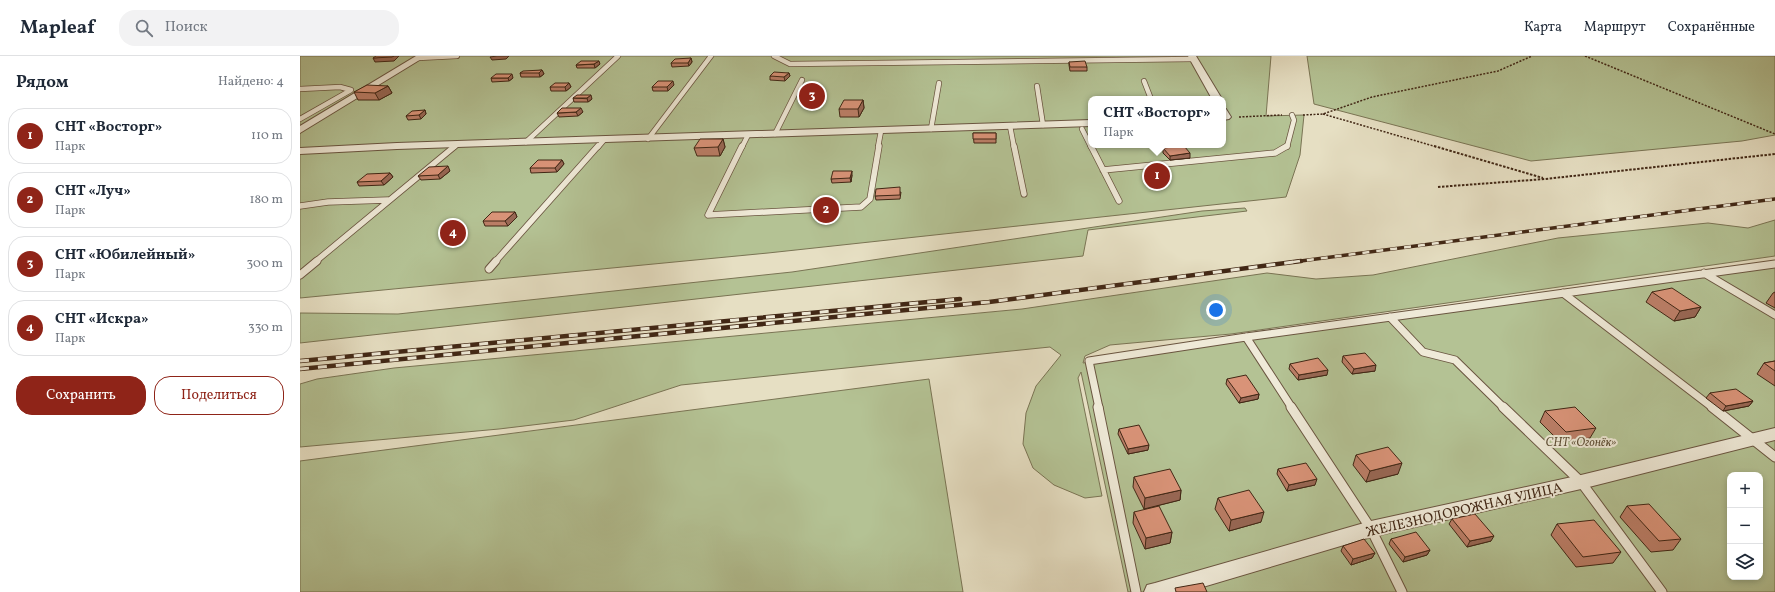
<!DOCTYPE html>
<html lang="ru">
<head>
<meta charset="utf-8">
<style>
  :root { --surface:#fff; --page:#f2f2f3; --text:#1f2937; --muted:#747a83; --line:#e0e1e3; --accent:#8f2418 }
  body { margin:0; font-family:Vollkorn,serif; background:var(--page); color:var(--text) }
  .controls { position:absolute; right:12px; bottom:12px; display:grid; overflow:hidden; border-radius:8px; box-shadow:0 2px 6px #0003 }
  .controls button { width:36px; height:36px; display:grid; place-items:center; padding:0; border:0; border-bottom:1px solid var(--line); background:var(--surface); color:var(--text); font:20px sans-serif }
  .you { position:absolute; left:916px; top:254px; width:14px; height:14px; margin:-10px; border:3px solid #fff; border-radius:50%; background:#1a73e8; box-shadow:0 0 0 6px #1a73e833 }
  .badge { display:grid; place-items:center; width:26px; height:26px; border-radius:50%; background:var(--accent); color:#fff; font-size:13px; font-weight:700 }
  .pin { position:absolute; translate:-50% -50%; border:2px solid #fff; box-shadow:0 1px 4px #0006 }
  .popup { position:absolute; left:788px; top:40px; width:138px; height:52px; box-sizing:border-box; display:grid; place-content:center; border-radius:8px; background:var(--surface); filter:drop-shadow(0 1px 3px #0005); font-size:13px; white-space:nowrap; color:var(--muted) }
  .popup b { font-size:15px; color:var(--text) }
  .popup::after { content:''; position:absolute; left:50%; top:100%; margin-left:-8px; border:8px solid transparent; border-top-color:var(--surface) }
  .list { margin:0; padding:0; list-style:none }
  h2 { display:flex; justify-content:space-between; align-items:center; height:52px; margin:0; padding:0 16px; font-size:17px }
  h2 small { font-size:13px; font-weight:400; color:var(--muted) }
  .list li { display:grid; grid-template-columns:26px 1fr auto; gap:12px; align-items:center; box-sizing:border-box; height:56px; margin:0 8px 8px; padding:0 8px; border:1px solid var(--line); border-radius:16px }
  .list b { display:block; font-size:15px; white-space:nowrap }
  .list p { margin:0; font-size:13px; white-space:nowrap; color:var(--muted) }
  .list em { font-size:13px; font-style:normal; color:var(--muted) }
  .actions { display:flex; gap:8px; padding:12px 16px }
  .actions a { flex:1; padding:9px 0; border:1px solid var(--accent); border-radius:16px; text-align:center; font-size:14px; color:var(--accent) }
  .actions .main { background:var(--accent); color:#fff }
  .icon { flex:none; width:22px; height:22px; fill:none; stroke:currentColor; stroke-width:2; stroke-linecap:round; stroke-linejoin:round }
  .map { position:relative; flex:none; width:1475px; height:536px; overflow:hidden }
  header { display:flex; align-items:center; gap:24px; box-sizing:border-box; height:56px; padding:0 20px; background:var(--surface); border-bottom:1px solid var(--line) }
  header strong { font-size:19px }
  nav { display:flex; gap:22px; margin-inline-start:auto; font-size:14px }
  .search { width:280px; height:36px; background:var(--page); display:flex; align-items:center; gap:10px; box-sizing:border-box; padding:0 14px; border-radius:16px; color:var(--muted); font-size:15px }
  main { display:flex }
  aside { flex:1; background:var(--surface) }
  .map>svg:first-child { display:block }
  .green { fill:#b4c294; stroke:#7a7454; fill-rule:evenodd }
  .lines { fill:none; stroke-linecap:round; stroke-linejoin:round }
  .service-far3-casing { stroke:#6a5540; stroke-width:6 }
  .service-far2-casing { stroke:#6a5540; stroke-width:7 }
  .service-far1-casing { stroke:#6a5540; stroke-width:9 }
  .service-casing { stroke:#6a5540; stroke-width:11 }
  .minor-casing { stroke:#6a5540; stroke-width:2 }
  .path-far1 { stroke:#412715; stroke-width:1.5; stroke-dasharray:2 1.5; stroke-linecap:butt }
  .path { stroke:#412715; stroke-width:2; stroke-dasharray:2.5 1.5; stroke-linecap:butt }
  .service-far3 { stroke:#efead8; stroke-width:4.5 }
  .service-far2 { stroke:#efead8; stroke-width:5.5 }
  .service-far1 { stroke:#efead8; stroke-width:7 }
  .service { stroke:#efead8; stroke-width:9 }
  .minor { fill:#efead8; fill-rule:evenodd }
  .rail-far1-casing { stroke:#412715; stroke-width:3.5 }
  .rail-casing { stroke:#412715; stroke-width:4.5 }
  .rail-far1 { stroke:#efead8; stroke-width:2.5; stroke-dasharray:7; stroke-linecap:butt }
  .rail { stroke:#efead8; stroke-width:3; stroke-dasharray:9; stroke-linecap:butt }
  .wall { fill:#bb7e67; stroke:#412715 }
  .shaded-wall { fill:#986754; stroke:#412715 }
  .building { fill:#d99378; stroke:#412715 }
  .labels { text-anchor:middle; stroke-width:4; stroke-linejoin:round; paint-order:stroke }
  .park-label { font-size:12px; font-style:italic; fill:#5e4e35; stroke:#efead8 }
  .near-street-label { font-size:14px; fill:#412715; stroke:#efead8 }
</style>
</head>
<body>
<header>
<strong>Mapleaf</strong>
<div class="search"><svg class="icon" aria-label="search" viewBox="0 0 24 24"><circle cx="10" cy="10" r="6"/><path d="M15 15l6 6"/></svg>Поиск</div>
<nav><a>Карта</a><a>Маршрут</a><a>Сохранённые</a></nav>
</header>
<main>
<aside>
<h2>Рядом<small>Найдено: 4</small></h2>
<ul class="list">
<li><span class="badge">1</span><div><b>СНТ «Восторг»</b><p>Парк</p></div><em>110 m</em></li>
<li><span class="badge">2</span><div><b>СНТ «Луч»</b><p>Парк</p></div><em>180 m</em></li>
<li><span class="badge">3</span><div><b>СНТ «Юбилейный»</b><p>Парк</p></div><em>300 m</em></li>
<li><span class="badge">4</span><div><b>СНТ «Искра»</b><p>Парк</p></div><em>330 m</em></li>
</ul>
<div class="actions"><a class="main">Сохранить</a><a>Поделиться</a></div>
</aside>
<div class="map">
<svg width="1475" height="536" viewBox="0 0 1475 536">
  <rect width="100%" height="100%" fill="#e6dfc3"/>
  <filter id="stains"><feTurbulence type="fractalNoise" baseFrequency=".005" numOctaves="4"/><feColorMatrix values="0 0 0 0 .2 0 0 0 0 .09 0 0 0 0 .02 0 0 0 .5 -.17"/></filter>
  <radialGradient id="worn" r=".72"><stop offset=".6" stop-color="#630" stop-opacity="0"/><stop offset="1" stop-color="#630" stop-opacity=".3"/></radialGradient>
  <path class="green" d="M 0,0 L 971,0 L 966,60 L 1004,59 L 1000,99 L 986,141 L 468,197 L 0,242 ZM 791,43 L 923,43 L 923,89 L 791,89 Z
    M 1007,0 L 1475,0 L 1475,79 L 1442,85 L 1231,105 L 1014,48 Z
    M 945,152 L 947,155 L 788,174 L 783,200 L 0,287 L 0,257 L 98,258 L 492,216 L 902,155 Z
    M 1475,164 L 1475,200 L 931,278 L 810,289 L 785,300 L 783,307 L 1475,207 L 1475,536 L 828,536 L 781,316 L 778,322 L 802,440 L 785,442 L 754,429 L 733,412 L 723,388 L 726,357 L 736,330 L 761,299 L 750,291 L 381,329 L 274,364 L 199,373 L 0,391 L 0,328 L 17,323 L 94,312 L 722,253 L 967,217 L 1016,223 L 1073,219 L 1258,182 L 1408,167 L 1448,172 ZM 1430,419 L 1460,419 L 1460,521 L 1430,521 Z
    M 629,323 L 663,536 L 0,536 L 0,405 Z"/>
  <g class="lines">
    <g class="service-far3-casing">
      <path id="service-far3" d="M 474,0 L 490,8 L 894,3
        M 118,2 L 157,0
        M 844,25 L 851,43
        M 737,30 L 743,69
        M 0,33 L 40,31 L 51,34 L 0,63
        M 710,70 L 714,91
        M 631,73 L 639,27
        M 782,73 L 791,91
        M 475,78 L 502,24
        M 348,83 L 411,0
        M 226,86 L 318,0
        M 154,91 L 158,88
        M 298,91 L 304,84
        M 442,91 L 448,79
        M 578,91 L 581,75
        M 987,91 L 994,64 L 992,59"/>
    </g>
    <g class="service-far2-casing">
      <path id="service-far2" d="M 442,90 L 408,159 L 561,151 L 570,143 L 579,90
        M 714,90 L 724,138
        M 791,90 L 819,145
        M 803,114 L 975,97 L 987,90
        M 0,150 L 28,146 L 88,144
        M 15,206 L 155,90
        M 195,206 L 298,90"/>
    </g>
    <g class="service-far1-casing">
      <path id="service-far1" d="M 189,213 L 196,205
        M 1404,217 L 1475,259
        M 0,219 L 17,205
        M 1263,237 L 1413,352
        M 1090,261 L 1123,296 L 1155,304 L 1204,352
        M 946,281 L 992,352
        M 799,352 L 789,305 L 946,281 L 1475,208"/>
    </g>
    <g class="service-casing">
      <path id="service" d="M 798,351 L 836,536
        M 991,351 L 1071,473 L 1102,536
        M 1203,351 L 1281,426 L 1362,536
        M 1412,351 L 1475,401"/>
    </g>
    <g class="minor-casing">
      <path id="minor" d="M 116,0 L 126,0 L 0,77 L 0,70 Z
        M 888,0 L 896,0 L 922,43 L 912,43 Z
        M 923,52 L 926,53 L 931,61 L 929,63 L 923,64 Z
        M 791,64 L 791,70 L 97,93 L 0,98 L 0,92 L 97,87 Z
        M 1475,372 L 1475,384 L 1281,433 L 1071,481 L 886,536 L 844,536 L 847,529 L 855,527 L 1071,465 L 1281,419 Z"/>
    </g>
    <path class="path-far1" d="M 1285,0 L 1475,78
      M 1023,58 L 1137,91
      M 1003,59 L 1023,58 L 1072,41 L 1198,15 L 1232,0
      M 939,61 L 982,59"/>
    <path class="path" d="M 1134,90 L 1243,122
      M 1138,131 L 1245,123 L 1475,98"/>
    <use href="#service-far3" class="service-far3"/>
    <use href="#service-far2" class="service-far2"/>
    <use href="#service-far1" class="service-far1"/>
    <use href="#service" class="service"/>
    <use href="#minor" class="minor"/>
    <g class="rail-far1-casing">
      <path id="rail-far1" d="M 993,206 L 1475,143"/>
    </g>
    <g class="rail-casing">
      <path id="rail" d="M 0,305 L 660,243
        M 0,313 L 689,246 L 1001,205"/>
    </g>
    <use href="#rail-far1" class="rail-far1"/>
    <use href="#rail" class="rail"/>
  </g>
  <path class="wall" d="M 391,2 L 392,6 L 389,10 L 372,11 L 371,7 Z
    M 769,6 L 787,11 L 787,15 L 770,15 L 769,9 Z
    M 300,8 L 295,12 L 277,12 L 276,9 Z
    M 242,14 L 244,18 L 240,21 L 221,21 L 220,17 Z
    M 489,17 L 490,20 L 485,25 L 470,24 L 470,20 Z
    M 191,22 L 213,22 L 209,25 L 192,26 Z
    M 269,27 L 271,31 L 266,35 L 251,35 L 250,31 Z
    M 374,29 L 368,35 L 353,35 L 352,31 Z
    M 88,30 L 92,37 L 79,44 L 58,44 L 54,36 Z
    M 273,42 L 292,43 L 288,46 L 274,46 Z
    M 563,44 L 564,52 L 559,61 L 540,61 L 539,53 Z
    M 125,54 L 126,58 L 121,63 L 108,64 L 106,60 Z
    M 283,56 L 278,60 L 259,61 L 257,57 Z
    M 673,77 L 696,77 L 696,87 L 674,87 Z
    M 423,83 L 425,91 L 420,100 L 397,100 L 394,92 Z
    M 863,92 L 890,102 L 870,104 L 863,97 Z
    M 262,104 L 264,108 L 257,116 L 231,117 L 230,112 Z
    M 150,115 L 140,123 L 121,124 L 118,120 Z
    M 90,117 L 93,121 L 84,129 L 59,130 L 57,126 Z
    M 552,119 L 551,126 L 532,127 L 531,123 Z
    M 601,136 L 600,143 L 576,144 L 575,140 Z
    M 215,156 L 217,161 L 208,170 L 185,170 L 183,165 Z
    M 1352,236 L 1401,251 L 1395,261 L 1374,265 L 1346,246 Z
    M 1475,236 L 1475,252 L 1466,247 L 1473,237 Z
    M 1043,300 L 1075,315 L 1052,318 L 1042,306 Z
    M 1475,305 L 1475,330 L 1457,318 L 1464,307 Z
    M 990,308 L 1027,319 L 998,324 L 989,313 Z
    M 927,323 L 959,338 L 958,343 L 939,347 L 926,328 Z
    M 1410,337 L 1453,345 L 1449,350 L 1423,355 L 1406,342 Z
    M 1245,355 L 1296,372 L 1290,382 L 1260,386 L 1240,366 Z
    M 819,373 L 848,394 L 828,398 L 818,378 Z
    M 1056,399 L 1098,418 L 1066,426 L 1053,409 Z
    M 978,413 L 1015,429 L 987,435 L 977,418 Z
    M 834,421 L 881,434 L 880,444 L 844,453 L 833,431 Z
    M 918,442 L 961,466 L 929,475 L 915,453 Z
    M 1327,450 L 1381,483 L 1373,494 L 1351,496 L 1320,461 Z
    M 834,456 L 872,476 L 870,487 L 845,493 L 833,467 Z
    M 1152,463 L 1191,485 L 1167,491 L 1149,468 Z
    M 1257,468 L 1321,496 L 1313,507 L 1276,511 L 1251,479 Z
    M 1091,483 L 1130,494 L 1127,499 L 1103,506 L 1089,488 Z
    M 1043,490 L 1075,497 L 1072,502 L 1051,509 L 1041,495 Z"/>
  <path class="shaded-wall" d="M 94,0 L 99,0 L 94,5 L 75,6 L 73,2 Z
    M 197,0 L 209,0 L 206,3 L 192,4 L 190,1 Z
    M 391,2 L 392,6 L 389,10 L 388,7 Z
    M 299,5 L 300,8 L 295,12 L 294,8 Z
    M 242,14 L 244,18 L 240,21 L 239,17 Z
    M 489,17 L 490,20 L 485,25 L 484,21 Z
    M 212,18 L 213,22 L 209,25 L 208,22 Z
    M 373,25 L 374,29 L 368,35 L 367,31 Z
    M 269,27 L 271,31 L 266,35 L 265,31 Z
    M 88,30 L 92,37 L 79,44 L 75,37 Z
    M 291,39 L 292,43 L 288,46 L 287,42 Z
    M 563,44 L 564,52 L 559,61 L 558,53 Z
    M 281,52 L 283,56 L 278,60 L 276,56 Z
    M 125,54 L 126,58 L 121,63 L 119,59 Z
    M 423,83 L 425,91 L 420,100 L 418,91 Z
    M 890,97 L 890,102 L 870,104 L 870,100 Z
    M 262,104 L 264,108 L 257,116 L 255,112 Z
    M 148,110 L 150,115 L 140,123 L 138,119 Z
    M 552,115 L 552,119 L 551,126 L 550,122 Z
    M 90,117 L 93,121 L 84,129 L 81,125 Z
    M 215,156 L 217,161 L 208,170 L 205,165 Z
    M 1401,251 L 1395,261 L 1374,265 L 1380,255 Z
    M 1076,309 L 1075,315 L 1052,318 L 1054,313 Z
    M 1028,314 L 1027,319 L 998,324 L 999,319 Z
    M 959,338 L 958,343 L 939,347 L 941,342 Z
    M 1453,345 L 1449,350 L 1423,355 L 1426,350 Z
    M 849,389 L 848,394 L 828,398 L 828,393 Z
    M 1102,407 L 1098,418 L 1066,426 L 1070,415 Z
    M 1017,423 L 1015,429 L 987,435 L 989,429 Z
    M 881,434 L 880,444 L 844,453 L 845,442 Z
    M 964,456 L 961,466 L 929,475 L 931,464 Z
    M 872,476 L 870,487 L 845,493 L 846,482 Z
    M 1194,480 L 1191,485 L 1167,491 L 1170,485 Z
    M 1130,494 L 1127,499 L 1103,506 L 1105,501 Z
    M 1075,497 L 1072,502 L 1051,509 L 1053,503 Z"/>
  <path class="building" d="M 76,0 L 94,0 L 92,1 L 73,2 Z
    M 391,2 L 388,7 L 371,7 L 375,3 Z
    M 281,5 L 299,5 L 294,8 L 276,9 Z
    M 785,5 L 787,11 L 770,11 L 769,6 Z
    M 242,14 L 239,17 L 220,17 L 223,15 Z
    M 474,16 L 489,17 L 484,21 L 470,20 Z
    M 196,18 L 212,18 L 208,22 L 191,22 Z
    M 358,25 L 373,25 L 367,31 L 352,31 Z
    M 255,27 L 269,27 L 265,31 L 250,31 Z
    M 67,29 L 88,30 L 75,37 L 54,36 Z
    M 277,39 L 291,39 L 287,42 L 273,42 Z
    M 544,44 L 563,44 L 558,53 L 539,53 Z
    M 262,52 L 281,52 L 276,56 L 257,57 Z
    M 125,54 L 119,59 L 106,60 L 112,55 Z
    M 673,77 L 696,77 L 696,83 L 673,83 Z
    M 400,83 L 423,83 L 418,91 L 394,92 Z
    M 884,90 L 890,97 L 870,100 L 863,92 Z
    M 238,104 L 262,104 L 255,112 L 230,112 Z
    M 148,110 L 138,119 L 118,120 L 129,111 Z
    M 533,115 L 552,115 L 550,122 L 531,123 Z
    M 90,117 L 81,125 L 57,126 L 67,118 Z
    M 600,131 L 600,139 L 575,140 L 576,133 Z
    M 192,156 L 215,156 L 205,165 L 183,165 Z
    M 1372,232 L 1401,251 L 1380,255 L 1352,236 Z
    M 1065,297 L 1076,309 L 1054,313 L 1043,300 Z
    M 1018,302 L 1028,314 L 999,319 L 990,308 Z
    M 1475,305 L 1475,315 L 1464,307 Z
    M 946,319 L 959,338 L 941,342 L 927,323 Z
    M 1436,333 L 1453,345 L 1426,350 L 1410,337 Z
    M 1275,351 L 1296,372 L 1266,376 L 1245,355 Z
    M 839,369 L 849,389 L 828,393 L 819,373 Z
    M 1088,391 L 1102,407 L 1070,415 L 1056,399 Z
    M 1006,407 L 1017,423 L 989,429 L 978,413 Z
    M 870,413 L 881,434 L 845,442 L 834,421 Z
    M 949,434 L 964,456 L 931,464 L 918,442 Z
    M 1349,448 L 1381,483 L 1359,485 L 1327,450 Z
    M 859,450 L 872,476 L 846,482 L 834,456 Z
    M 1175,458 L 1194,480 L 1170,485 L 1152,463 Z
    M 1294,464 L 1321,496 L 1283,501 L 1257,468 Z
    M 1116,476 L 1130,494 L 1105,501 L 1091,483 Z
    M 1064,483 L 1075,497 L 1053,503 L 1043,490 Z
    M 903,527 L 907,536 L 876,536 L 875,532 Z"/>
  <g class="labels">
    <g class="park-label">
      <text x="1281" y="390">СНТ «Огонёк»</text>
    </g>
    <g class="near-street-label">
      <text transform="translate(1164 453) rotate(-13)" y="5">ЖЕЛЕЗНОДОРОЖНАЯ УЛИЦА</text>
    </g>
  </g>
  <rect width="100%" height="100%" filter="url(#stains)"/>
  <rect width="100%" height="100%" fill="url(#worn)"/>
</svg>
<div class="controls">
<button>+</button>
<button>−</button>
<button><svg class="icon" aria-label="layers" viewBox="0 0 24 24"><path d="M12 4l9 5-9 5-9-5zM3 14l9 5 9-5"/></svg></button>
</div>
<div class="you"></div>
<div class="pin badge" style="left:857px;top:120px">1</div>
<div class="popup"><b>СНТ «Восторг»</b>Парк</div>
<div class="pin badge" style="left:526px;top:154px">2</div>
<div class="pin badge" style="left:512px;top:40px">3</div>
<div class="pin badge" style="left:153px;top:177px">4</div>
</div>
</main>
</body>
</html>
